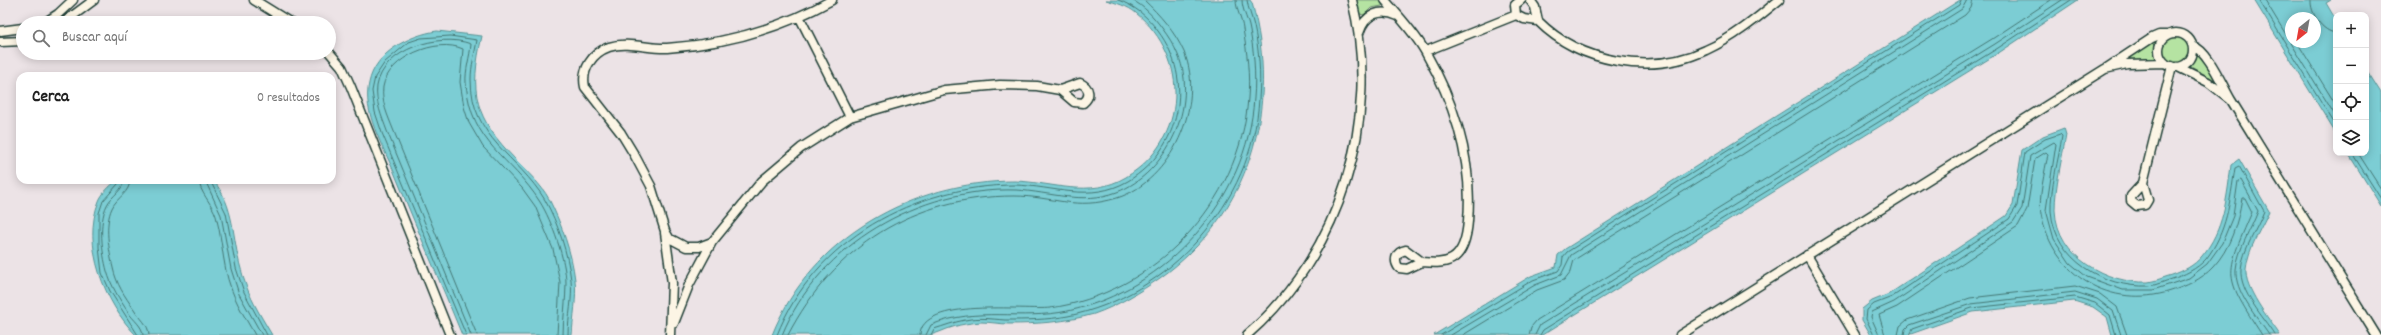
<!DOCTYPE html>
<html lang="es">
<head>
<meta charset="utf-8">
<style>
  :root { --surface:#fff; --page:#f2f2f2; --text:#222; --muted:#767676; --line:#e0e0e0 }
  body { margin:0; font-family:Dekko,sans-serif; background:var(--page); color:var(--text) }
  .controls { position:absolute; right:12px; top:12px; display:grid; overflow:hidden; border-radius:8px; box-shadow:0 2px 10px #0003 }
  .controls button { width:36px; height:36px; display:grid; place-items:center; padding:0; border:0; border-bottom:1px solid var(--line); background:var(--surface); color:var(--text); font:20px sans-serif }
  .compass { position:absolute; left:2285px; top:12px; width:36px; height:36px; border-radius:50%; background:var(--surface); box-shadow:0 2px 10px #0003; rotate:211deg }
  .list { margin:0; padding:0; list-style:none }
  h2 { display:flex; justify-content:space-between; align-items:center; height:52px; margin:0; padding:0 16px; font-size:17px }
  h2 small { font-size:13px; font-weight:400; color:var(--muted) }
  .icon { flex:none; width:22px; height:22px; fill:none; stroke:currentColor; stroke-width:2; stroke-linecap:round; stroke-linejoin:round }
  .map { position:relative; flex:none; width:2381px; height:335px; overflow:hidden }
  .search { position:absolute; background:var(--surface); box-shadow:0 2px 10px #0003; left:16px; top:16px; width:320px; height:44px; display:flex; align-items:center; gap:10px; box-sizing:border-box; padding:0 14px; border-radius:22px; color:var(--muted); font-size:15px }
  .panel { position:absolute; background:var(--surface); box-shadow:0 2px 10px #0003; left:16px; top:72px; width:320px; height:112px; border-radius:12px }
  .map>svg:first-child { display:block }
  .green { fill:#b5e3a2; stroke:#6a906b }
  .water { fill:#7ccdd4; stroke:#579394; fill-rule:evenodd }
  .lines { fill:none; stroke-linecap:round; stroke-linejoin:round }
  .shore { stroke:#447774; stroke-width:1 }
  .minor-casing { stroke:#1f3d34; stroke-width:11 }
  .minor { stroke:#fcf5e5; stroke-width:8 }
</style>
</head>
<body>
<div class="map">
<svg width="2381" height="335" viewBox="0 0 2381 335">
  <rect width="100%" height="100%" fill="#ece3e6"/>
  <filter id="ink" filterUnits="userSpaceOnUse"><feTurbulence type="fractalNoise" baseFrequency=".025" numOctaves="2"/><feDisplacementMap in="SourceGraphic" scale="8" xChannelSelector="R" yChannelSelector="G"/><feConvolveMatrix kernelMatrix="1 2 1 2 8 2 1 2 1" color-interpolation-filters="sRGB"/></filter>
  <g filter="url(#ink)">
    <path class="green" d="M 1356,0 L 1381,0 L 1384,3 L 1382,6 L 1371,8 L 1364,15 L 1360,14 Z
      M2162 49a14 14 0 1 1 28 0a14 14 0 1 1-28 0Z
      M 2156,41 L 2155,52 L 2158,59 L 2127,61 L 2126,59 Z
      M 2198,51 L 2215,80 L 2189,66 L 2194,62 Z"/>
    <path class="water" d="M 1106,0 L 1250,0 L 1252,3 C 1281,108 1250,214 1160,278 C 1140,292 1117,306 1094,314 C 1066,322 1038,324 1009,324 C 1000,324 990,322 981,322 C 971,323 962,324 953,327 C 945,329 937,334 929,335 C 913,335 896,335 879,335 C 844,335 808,335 772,335 C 811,237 913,181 1015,181 C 1053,182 1089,199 1126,177 C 1188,140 1191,58 1136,13 C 1128,6 1116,3 1106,0 Z
      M 1960,0 L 2078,0 L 2000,52 L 1542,335 L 1434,335 L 1531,276 L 1556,267 L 1558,255 L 1565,249 Z
      M 2254,0 L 2331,0 L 2326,3 L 2336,20 L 2336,134 ZM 2291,18 L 2315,18 L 2315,42 L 2291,42 Z
      M 437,31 L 482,36 C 469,93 474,117 516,160 C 527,172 541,184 549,199 C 561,223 572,253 575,280 C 577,298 573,317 572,335 L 462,335 C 440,281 416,227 394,172 C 383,146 362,112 369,83 C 375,52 410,35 437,31 Z
      M 2366,69 L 2381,93 L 2381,206 L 2348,153 L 2366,153 Z
      M 2064,128 L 2066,135 C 2062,159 2055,186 2055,210 C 2057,257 2107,284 2148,282 C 2156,281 2164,277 2172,275 C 2183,271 2194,266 2202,256 C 2224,230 2227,197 2231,165 L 2239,159 L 2269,211 C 2261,229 2248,249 2246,269 C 2244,288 2269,319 2280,335 L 2112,335 L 2107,317 L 2093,307 L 2074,301 L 1973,312 L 1908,335 L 1871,335 L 1862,320 L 1862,309 L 1872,301 L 1889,294 L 2006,216 L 2013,205 L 2022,150 L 2043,136 Z
      M 117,180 L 213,180 C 235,206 232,238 241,269 C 247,294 259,313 272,335 L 136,335 C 105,304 81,244 99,201 C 102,193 110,186 117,180 Z"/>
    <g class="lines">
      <path class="shore" d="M 2259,0 L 2336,126
        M 2265,0 L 2336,117
        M 2311,0 C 2310,13 2322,32 2336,33
        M 2297,42 L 2336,105
        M 2352,153 L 2381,199
        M 2358,153 L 2381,189
        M 119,180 L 118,184 L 103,201 L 99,213 L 99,247 L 102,273 L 110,291 L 138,335
        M 124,180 C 124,190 111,196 107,205 C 98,223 102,252 107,271 C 111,286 120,300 128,312 C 133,320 143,326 143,335
        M 130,180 C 130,193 117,197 112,208 C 104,225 109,250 113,268 C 116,283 125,297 134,309 C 139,318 149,324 149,335
        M 199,180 C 199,192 212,203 216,216 C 221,234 222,252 226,271 C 231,295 243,314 255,335
        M 205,180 L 221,215 L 231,269 L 239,294 L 262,335
        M 210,180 L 226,213 L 236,268 L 244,292 L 267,335
        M 466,335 L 382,133 L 375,112 L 372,91 L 375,77 L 385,62 L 409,42 L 421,38 L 450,36 L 477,40 C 475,53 471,66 471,79 C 471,139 518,155 545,200 C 558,223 568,254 571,280 C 573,298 568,317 568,335
        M 471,335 L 387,131 C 382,117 375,102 377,86 C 383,49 439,32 471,44 C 470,57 465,70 466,83 C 471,145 511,156 540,202 C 552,221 566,261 566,283 C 566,300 563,318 563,335
        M 477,335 L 393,129 C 388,116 381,102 383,87 C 388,57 437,37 463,49 L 460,82 L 464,107 L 469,123 L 483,147 L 522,188 L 535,206 L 553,249 L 560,282 L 557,335
        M 777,335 C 814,240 915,185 1015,185 C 1054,186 1090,203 1128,181 C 1181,149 1195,80 1158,31 C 1147,16 1135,6 1118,0
        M 782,335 C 819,244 920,187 1016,190 C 1051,192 1082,205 1117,192 C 1167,173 1199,105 1178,55 C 1174,45 1168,36 1162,28 C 1154,17 1144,6 1132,0
        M 788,335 C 834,246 914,196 1014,196 C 1054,196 1075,211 1117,198 C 1171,181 1206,105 1184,52 C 1175,32 1160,15 1144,0
        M 920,335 C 921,297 1025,311 1050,308 C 1153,294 1241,203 1248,98 C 1250,76 1247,52 1243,29 C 1242,19 1236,10 1236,0
        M 926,335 L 931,325 C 978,306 1020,321 1068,311 C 1166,290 1248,199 1254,98 C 1256,75 1254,49 1249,26 C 1247,18 1242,9 1242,0
        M 931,335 L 934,329 C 944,326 954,322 965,320 C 979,317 991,319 1005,320 C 1026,320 1047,320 1068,316 C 1169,296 1253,202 1259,99 C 1261,75 1259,49 1254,26 C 1252,17 1248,9 1247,0
        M 1441,335 L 1533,280 L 1558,271 L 1562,265 L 1563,257 L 1567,252 L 1959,5 L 1961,0
        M 1451,335 L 1535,285 L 1561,275 L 1571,255 L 1962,9 L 1967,0
        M 1463,335 L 1537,290 L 1564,280 L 1571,271 L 1574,260 L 1965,15 L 1971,8 L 1973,0
        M 1529,335 L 1531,327 L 1537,320 L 1992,39 L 2051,0
        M 1535,335 L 1540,325 L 1995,44 L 2062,0
        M 1540,335 L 1543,330 L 1998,48 L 2071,0
        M 1874,335 L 1866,319 L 1867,310 L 1874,304 L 1892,297 L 2009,219 L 2017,206 L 2025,152 L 2045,139 L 2060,134 L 2062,136 C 2059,158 2050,189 2051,211 C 2055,260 2104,288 2149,286 C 2157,285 2165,281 2172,279 C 2184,275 2197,269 2206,259 C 2227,232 2230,201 2235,168 L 2239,166 L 2264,211 C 2257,230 2243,249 2241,269 C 2239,292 2264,317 2275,335
        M 1879,335 L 1871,317 L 1872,312 L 1894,302 L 2013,222 L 2022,208 L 2030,156 L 2054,142 L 2056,144 L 2046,210 L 2054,239 L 2070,263 L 2087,277 L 2123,290 L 2153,290 L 2189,278 L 2207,264 L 2222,243 L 2233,216 L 2238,181 L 2241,180 L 2258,211 C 2251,230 2238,249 2236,269 C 2234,292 2257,317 2269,335
        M 1885,335 L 1879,315 L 1897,307 L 2018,226 L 2027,209 L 2035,159 L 2046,152 L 2048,154 C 2045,171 2038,199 2041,214 C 2053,276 2111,310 2171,291 C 2186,286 2201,280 2213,267 C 2230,249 2238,223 2242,198 L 2245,198 L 2252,212 C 2224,277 2223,275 2262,335
        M 1898,335 L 1900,326 L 1907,320 L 1970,298 L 2075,286 L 2100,294 L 2117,307 L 2127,335
        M 1904,335 L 1905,329 L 1909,325 L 1971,304 L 2075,292 L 2097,299 L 2113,311 L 2121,335
        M 1909,335 L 1912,329 L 1972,308 L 2075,297 L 2095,303 L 2110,315 L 2116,335"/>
      <g class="minor-casing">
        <path id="minor" d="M 254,0 L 291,23
          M 832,0 C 780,29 726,44 667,48 C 649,49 627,41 609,47 C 592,53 581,70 585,87 L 621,133 L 635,156 L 651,186 L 665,231 L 669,238 L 686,247 L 699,247 L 712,242 L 762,181 L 801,148 L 850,117 L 944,90 L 1000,85 L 1037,86 L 1060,90
          M 1385,0 C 1399,17 1416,34 1426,53 C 1455,104 1473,162 1468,221 C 1467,234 1464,252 1452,259 C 1443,264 1432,263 1422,262
          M 1521,0 L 1515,5 L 1516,15 L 1524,19 L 1538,21 L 1535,7 L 1530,0
          M 800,18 L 850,117
          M 1538,21 C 1580,63 1652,76 1706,50 C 1733,38 1756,19 1779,0
          M 44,23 L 58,14 L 73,0
          M 63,23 L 94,0
          M 0,31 L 23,28
          M2159 50a17 17 0 1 1 34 0a17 17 0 1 1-34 0Z
          M 1359,33 C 1365,14 1380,8 1398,16
          M 0,42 L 23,41
          M 1426,51 L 1516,15
          M 329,52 L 342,67 L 351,87 L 450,335
          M 2165,63 L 2127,64 L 2105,69 L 2152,38 L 2159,35 L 2166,35
          M 2178,67 L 2208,82 L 2231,100 C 2223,87 2208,50 2193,46
          M 1080,83 C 1090,87 1091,97 1083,103 L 1074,102 L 1060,90 Z
          M 2231,100 L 2376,335
          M 2143,183 L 2172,66
          M 2143,183 L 2148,200 L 2145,205 L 2137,206 L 2131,201 L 2131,196 Z
          M 665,233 L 672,283 L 670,335
          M 1406,250 L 1422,262 L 1407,269 L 1399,268 C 1393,260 1396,252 1406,250 Z
          M 1807,255 L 1855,335
          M 674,323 L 689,285 L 712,242
          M 1247,335 C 1340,255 1382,119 1352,0
          M 1680,335 L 2105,69"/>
      </g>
      <use href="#minor" class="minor"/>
    </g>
  </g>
</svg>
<div class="controls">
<button>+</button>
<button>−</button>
<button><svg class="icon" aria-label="locate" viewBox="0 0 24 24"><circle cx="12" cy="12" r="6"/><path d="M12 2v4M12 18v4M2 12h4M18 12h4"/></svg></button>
<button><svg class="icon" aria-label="layers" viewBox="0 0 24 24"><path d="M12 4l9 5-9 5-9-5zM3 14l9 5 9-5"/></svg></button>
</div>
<svg class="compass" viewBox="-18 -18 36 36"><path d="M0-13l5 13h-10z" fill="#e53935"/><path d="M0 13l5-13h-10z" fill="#767676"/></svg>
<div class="search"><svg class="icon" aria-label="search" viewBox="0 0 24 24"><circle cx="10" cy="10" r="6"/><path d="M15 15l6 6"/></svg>Buscar aquí</div>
<section class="panel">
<h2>Cerca<small>0 resultados</small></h2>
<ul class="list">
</ul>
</section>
</div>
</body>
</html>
